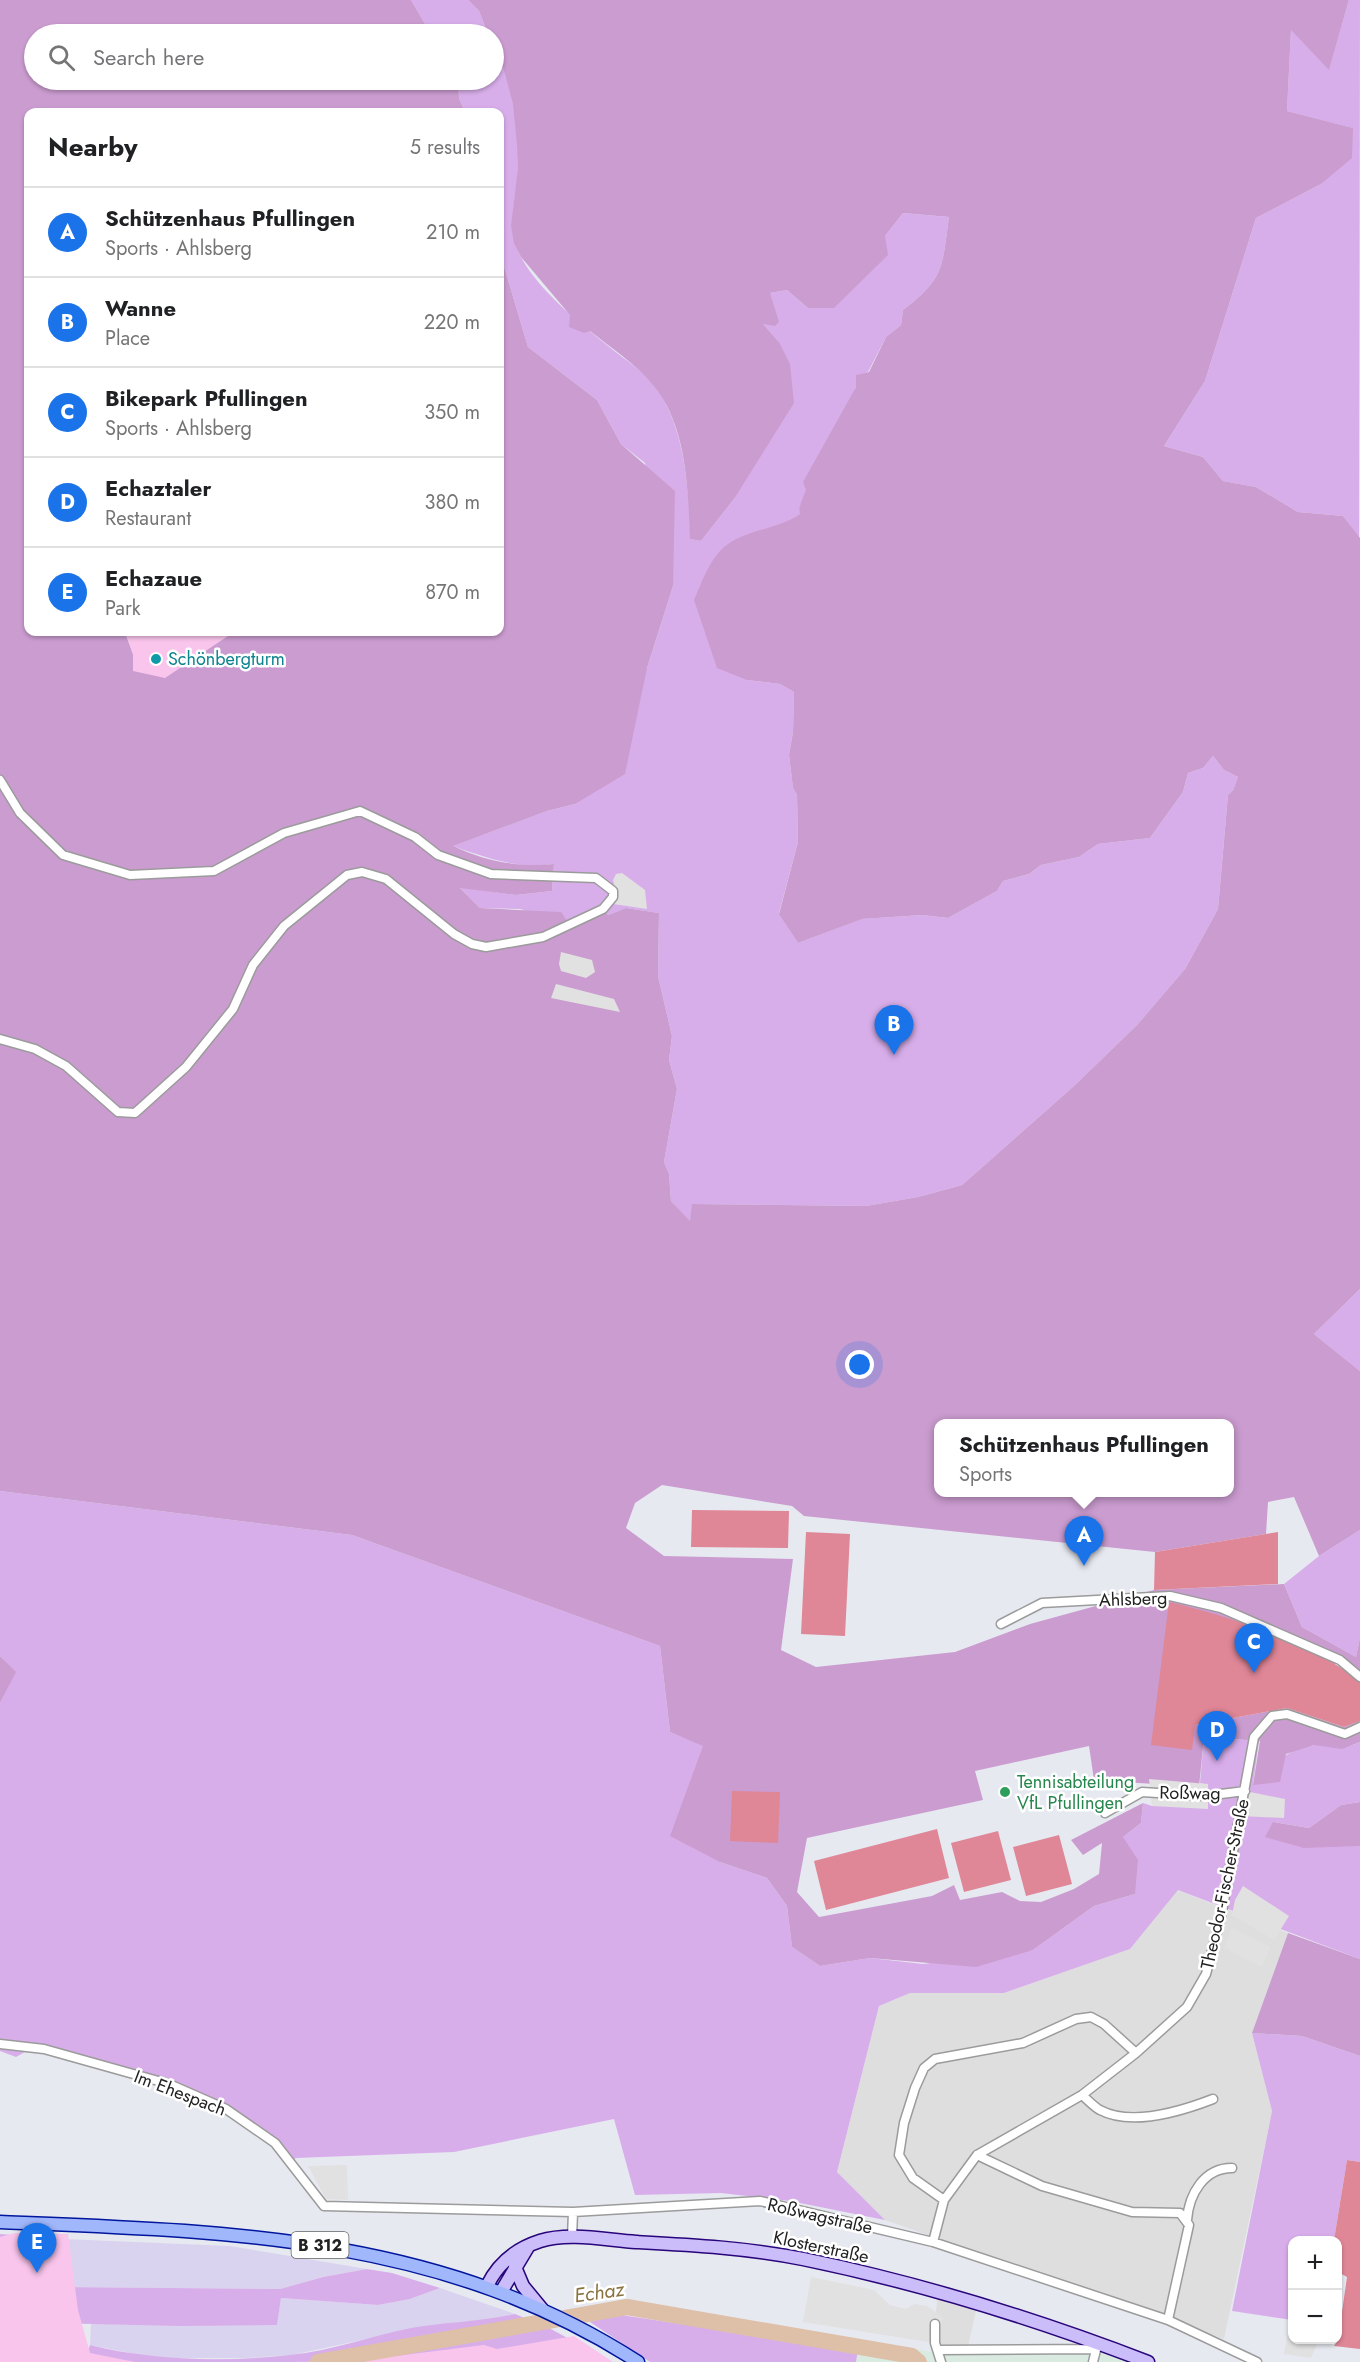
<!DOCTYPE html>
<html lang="en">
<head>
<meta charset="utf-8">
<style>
  :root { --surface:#fff; --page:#f6f6f6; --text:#202124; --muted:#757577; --line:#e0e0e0; --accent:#1a73e8 }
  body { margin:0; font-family:Jost,sans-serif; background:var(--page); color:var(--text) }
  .controls { position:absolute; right:18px; bottom:18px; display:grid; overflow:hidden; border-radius:12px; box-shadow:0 2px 4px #0004 }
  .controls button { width:54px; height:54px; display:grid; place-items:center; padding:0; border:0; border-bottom:2px solid var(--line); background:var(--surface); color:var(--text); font:30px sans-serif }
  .you { position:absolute; left:860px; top:1365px; width:21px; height:21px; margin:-15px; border:4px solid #fff; border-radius:50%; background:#1a73e8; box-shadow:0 0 0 9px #1a73e833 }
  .badge { display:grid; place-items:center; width:39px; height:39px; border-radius:50%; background:var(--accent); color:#fff; font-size:20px; font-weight:700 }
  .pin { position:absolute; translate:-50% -50px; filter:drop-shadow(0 2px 3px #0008) }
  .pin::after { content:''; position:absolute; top:32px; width:21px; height:18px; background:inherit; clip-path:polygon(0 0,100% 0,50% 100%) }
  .popup { position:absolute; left:934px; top:1419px; width:300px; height:78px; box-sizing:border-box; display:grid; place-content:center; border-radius:12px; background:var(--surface); filter:drop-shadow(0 2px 4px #0005); font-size:20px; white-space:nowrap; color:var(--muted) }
  .popup b { font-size:22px; color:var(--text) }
  .popup::after { content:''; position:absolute; left:50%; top:100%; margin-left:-12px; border:12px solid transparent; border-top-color:var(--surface) }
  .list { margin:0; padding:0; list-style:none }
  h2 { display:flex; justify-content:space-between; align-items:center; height:78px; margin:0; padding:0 24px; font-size:26px }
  h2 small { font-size:20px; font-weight:400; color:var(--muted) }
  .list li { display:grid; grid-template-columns:39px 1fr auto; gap:18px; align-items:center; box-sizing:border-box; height:90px; padding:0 24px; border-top:2px solid var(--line) }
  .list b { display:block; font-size:22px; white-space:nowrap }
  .list p { margin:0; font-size:20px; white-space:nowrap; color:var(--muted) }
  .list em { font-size:20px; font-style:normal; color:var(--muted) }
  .icon { flex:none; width:33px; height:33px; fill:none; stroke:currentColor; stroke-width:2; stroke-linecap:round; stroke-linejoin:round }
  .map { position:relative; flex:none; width:1360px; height:2362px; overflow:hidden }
  .search { position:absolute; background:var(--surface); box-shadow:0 2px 4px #0004; left:24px; top:24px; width:480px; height:66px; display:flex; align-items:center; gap:15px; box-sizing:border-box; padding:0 21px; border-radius:33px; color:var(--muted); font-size:22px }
  .panel { position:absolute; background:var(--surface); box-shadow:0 2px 4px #0004; left:24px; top:108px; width:480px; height:528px; border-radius:12px }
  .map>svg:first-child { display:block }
  .residential { fill:#dededf }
  .industrial { fill:#d9eae0 }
  .farmland { fill:#dad3ef }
  .grass { fill:#d8aeea }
  .forest { fill:#cb9cd0; fill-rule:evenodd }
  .park { fill:#fac5ec }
  .pitch { fill:#df8697 }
  .parking { fill:#e1e1e1 }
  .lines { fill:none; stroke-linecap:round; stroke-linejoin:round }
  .river { stroke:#debfa8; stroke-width:16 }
  .street-casing { stroke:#9b9b9b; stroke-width:11 }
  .secondary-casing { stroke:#28057a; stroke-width:15 }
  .primary-casing { stroke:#00169d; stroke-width:15 }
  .street { stroke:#fff; stroke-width:8 }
  .secondary { stroke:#cbbcfa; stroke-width:12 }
  .primary { stroke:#a1b7fc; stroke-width:12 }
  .culture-dot { fill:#0f9aa8; stroke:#fff; stroke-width:2 }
  .leisure-dot { fill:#2e9e5b; stroke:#fff; stroke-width:2 }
  .labels { text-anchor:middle; stroke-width:5; stroke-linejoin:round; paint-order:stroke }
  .shield { fill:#fff; stroke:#646464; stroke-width:1.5 }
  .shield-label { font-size:16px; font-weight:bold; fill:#212121 }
  .culture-label { font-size:18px; fill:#0d838f; stroke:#fff; text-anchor:start }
  .street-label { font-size:18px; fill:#212121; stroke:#fff }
  .leisure-label { font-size:18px; fill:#27864d; stroke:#fff; text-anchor:start }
  .water-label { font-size:20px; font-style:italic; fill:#89723d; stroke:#fff }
</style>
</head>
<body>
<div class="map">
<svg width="1360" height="2362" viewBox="0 0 1360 2362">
  <rect width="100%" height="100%" fill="#e7e9f1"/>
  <path class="residential" d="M 1177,1890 L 1288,1933 L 1252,2033 L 1272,2111 L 1224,2339 L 885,2220 L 837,2172 L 879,2006 L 910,1993 L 1004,1993 L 1130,1949 Z
    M 938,2297 L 976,2311 L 968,2346 L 935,2346 L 933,2329 Z"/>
  <path class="industrial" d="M 861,2340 L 933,2352 L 1100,2349 L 1131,2362 L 856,2362 Z"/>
  <path class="farmland" d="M 65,2239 L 230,2246 L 367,2269 L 323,2277 L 280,2289 L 58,2287 Z
    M 440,2288 L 515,2314 L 490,2320 L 426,2326 L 292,2355 L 247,2358 L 155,2358 L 90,2345 L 91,2324 L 277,2324 L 281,2298 L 378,2305 L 410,2299 Z"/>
  <path class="grass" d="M 411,0 L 468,0 L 479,11 L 488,34 L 431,34 Z
    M 1349,0 L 1360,0 L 1359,538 L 1343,516 L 1298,512 L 1256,487 L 1223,481 L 1203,457 L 1164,446 L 1205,381 L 1256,218 L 1321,184 L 1352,128 L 1287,111 L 1291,29 L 1329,69 Z
    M 494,44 C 512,79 521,129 518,168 C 516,199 506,228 521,257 C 540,293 586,328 617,353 C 630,363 645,373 655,386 C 686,429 688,489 691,539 L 701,541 L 734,499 L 779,342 L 762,323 L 770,293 L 787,290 L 808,308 L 885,236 L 903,213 L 949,217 C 942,267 945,278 903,310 L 901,325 L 886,337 L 868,372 L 856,376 L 856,387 L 799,508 L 801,514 L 791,520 L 747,680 L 780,684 L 794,692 L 793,732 L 789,755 L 793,788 L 797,795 L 798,842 L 779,913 L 798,943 L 861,919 L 922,915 L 948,918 L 997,891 L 1003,881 L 1029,874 L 1041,865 L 1079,857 L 1098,844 L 1150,838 L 1183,792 L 1188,773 L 1203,768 L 1213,756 L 1224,770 L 1238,777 L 1233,790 L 1228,795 L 1218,909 L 1185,969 L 1137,1025 L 1075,1085 L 962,1185 L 918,1197 L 866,1206 L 693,1204 L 690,1222 L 671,1201 L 669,1174 L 664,1162 L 677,1089 L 669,1060 L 672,1036 L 658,976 L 659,913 L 626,908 L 608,915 L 568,923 L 520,909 L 480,908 L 459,887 L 516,895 L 552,891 L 554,864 C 515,869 488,858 452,846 L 547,811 L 575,804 L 647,668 L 673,586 L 645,463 L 621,444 L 597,400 L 528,347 L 500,253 L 500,112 L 465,112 L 459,98 L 458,80 L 494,80 Z
    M 1360,1289 L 1360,1371 L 1314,1334 Z
    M 0,1491 L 352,1535 L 660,1646 L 670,1732 L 703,1745 L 720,1862 L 767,1878 L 787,1906 L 792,1947 L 820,1966 L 870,1958 L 923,1964 L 1033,1950 L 1094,1906 L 1135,1894 L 1123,1837 L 1141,1823 L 1143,1803 L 1152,1806 L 1208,1785 L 1200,1783 L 1204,1737 L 1259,1741 L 1253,1784 C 1271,1768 1289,1746 1315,1745 C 1338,1744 1334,1753 1360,1742 L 1360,1802 L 1341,1805 L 1309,1828 L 1273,1822 L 1360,1846 L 1360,1959 L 1178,1890 L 1130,1949 L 1004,1993 L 910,1993 L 879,2006 L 837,2172 L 885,2220 L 790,2201 L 721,2193 L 635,2195 L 614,2119 L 454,2152 L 296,2158 L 290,2162 L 252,2125 L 169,2084 L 34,2047 L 16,2057 L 0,2051 L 0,1703 L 15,1672 L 0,1656 Z
    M 1360,1530 L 1360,1637 L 1356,1657 L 1302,1627 L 1284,1584 L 1319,1556 Z
    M 1252,2033 L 1302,2036 L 1360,2056 L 1360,2162 L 1347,2160 L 1334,2240 L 1292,2240 L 1292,2320 L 1232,2311 L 1272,2111 Z
    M 0,2234 L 65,2239 L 58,2287 L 280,2289 L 323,2277 L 367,2269 L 392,2273 L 440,2288 L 410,2299 L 378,2305 L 281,2298 L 277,2325 L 181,2326 L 49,2323 L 0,2362 Z
    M 515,2314 L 549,2328 L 612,2362 L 84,2362 L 90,2345 C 153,2361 226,2362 290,2355 C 331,2351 371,2336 411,2328 C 446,2322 481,2322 515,2314 Z
    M 614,2314 L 858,2350 L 856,2362 L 650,2362 L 587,2320 Z"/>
  <path class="forest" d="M 0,0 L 411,0 L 431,34 L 34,34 L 34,80 L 458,80 L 459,98 L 465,112 L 28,112 L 28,632 L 125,632 L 133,654 L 202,651 L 234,632 L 500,632 L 500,253 L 528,347 L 597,400 L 621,444 L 675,491 L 673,586 L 647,668 L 625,774 L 575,804 L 547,811 L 453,846 C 485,861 519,868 554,864 L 552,891 L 516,895 L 460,888 L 480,908 L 561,912 L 568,922 L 599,906 L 608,915 L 626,908 L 659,913 L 658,976 L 672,1036 L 669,1060 L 677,1089 L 664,1162 L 669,1174 L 671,1201 L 690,1221 L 692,1204 L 866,1206 L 918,1197 L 962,1185 L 1075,1085 L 1137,1025 L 1185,969 L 1218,909 L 1228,795 L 1233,790 L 1238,777 L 1224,770 L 1213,756 L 1203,768 L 1188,773 L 1183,792 L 1150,838 L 1098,844 L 1079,857 L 1041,865 L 1029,874 L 1003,881 L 997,891 L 948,918 L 922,915 L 862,919 L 798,943 L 779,914 L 798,842 L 797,795 L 793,788 L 789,755 L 793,732 L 794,692 L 780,684 L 747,680 L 717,668 L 694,600 C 703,580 711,554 731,542 C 753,529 780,528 800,514 L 799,508 L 806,490 L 803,482 L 856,387 L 856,375 L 869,372 L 886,337 L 901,325 L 903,310 C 945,278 942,267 949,217 L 903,213 L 885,236 L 888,255 L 834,308 L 808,308 L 787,290 L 770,293 L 779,322 L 775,326 L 763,324 L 779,342 L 790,364 L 794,403 L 734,499 L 701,541 L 690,539 C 688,490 687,425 653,385 C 636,364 611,348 590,331 L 584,333 L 569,327 L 570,315 L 521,257 L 514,243 L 511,226 L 518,167 L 517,145 L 513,104 L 501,59 L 494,44 L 494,34 L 488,34 L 479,11 L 468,0 L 1349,0 L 1329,70 L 1291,30 L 1287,111 L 1353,128 L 1352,158 L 1321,184 L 1256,218 L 1205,381 L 1164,446 L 1203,457 L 1223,481 L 1256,487 L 1298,512 L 1343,516 L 1360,538 L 1360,1289 L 1314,1334 L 1360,1371 L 1360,1530 L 1319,1556 L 1294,1497 L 1268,1502 L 1266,1534 L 1155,1552 L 804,1516 L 792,1506 L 662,1485 L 635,1503 L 626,1528 L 664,1556 L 793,1559 L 781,1650 L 816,1667 L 955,1652 L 1030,1624 L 1154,1590 L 1284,1584 L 1302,1627 L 1356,1657 L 1360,1637 L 1360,1682 L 1337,1663 L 1195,1725 L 1287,1708 L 1344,1727 L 1360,1721 L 1360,1742 L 1342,1749 L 1314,1745 L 1286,1754 L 1280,1782 L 1253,1785 L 1260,1741 L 1204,1737 L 1199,1787 L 1094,1780 L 1089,1746 L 975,1771 L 983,1800 L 807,1838 L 797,1892 L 819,1917 L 932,1896 L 954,1885 L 960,1900 L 1002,1892 L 1020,1901 L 1041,1902 L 1074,1889 L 1099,1874 L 1102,1843 L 1083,1855 L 1071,1840 L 1143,1803 L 1141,1823 L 1123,1837 L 1138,1860 L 1135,1894 L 1094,1906 L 1033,1950 L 976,1967 L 870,1958 L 820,1966 L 792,1947 L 787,1906 L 767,1878 L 720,1862 L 670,1836 L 703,1746 L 670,1732 L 660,1646 L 352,1535 L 0,1491 ZM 938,1424 L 1230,1424 L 1230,1492 L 938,1492 Z
    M 0,1656 L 16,1672 L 0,1703 Z
    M 1360,1802 L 1360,1846 L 1304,1848 L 1265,1837 L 1273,1822 L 1309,1828 L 1341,1805 Z
    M 1288,1933 L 1360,1959 L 1360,2056 L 1302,2036 L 1252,2033 Z"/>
  <path class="park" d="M 125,632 L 234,632 L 165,678 L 133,671 L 133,654 Z
    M 15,2233 L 68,2234 L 78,2310 L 90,2353 L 135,2362 L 0,2362 L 0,2237 Z
    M 574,2336 L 613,2362 L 291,2362 L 355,2361 L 484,2345 L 497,2349 Z"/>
  <path class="pitch" d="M 692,1510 L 789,1511 L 788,1548 L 691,1547 Z
    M 806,1532 L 850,1534 L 845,1636 L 801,1634 Z
    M 1278,1532 L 1278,1584 L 1154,1590 L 1155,1552 Z
    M 1169,1602 C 1228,1616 1314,1643 1360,1682 L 1360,1721 L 1344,1727 L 1287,1708 L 1195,1725 L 1192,1750 L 1151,1745 Z
    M 732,1791 L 780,1792 L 778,1843 L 730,1841 Z
    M 937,1829 L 949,1878 L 826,1910 L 814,1861 Z
    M 998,1831 L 1011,1880 L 964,1892 L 951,1843 Z
    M 1059,1835 L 1072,1884 L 1026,1896 L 1013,1847 Z
    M 1347,2160 L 1360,2162 L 1360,2349 L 1334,2346 L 1338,2340 L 1347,2277 L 1338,2272 L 1338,2240 L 1334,2240 Z"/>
  <path class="parking" d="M 622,873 L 645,890 L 647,909 L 613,904 L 617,896 L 613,880 L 616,874 Z
    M 561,952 L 592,960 L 595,972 L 586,978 L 561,971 L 559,964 Z
    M 556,984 L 614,999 L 620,1012 L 551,998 Z
    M 1149,1779 L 1208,1784 L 1208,1809 L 1152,1806 Z
    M 1245,1791 L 1285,1799 L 1284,1818 L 1240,1816 Z
    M 1243,1886 L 1289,1916 L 1274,1940 L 1232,1915 L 1235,1900 Z
    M 1232,1928 L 1270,1947 L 1262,1967 L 1224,1948 Z
    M 347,2165 L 348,2200 L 326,2199 L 308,2166 Z
    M 811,2277 L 874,2290 L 890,2305 L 906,2309 L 914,2304 L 927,2306 L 943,2317 L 938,2341 L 944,2348 L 934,2343 L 803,2322 Z
    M 1290,2321 L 1292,2322 L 1292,2340 L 1319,2340 L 1311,2358 L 1284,2354 Z"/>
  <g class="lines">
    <path class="river" d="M 318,2362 L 627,2307 L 912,2356 L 919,2362"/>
    <g class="street-casing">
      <path id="street" d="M 0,780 L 20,813 L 63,855 L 130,875 L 214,871 L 284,833 L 360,811 L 415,837 L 438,855 L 491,874 L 596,878 L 613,891 L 613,897 L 603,909 L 543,937 L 486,947 L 472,944 L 454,934 L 386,879 L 362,872 L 347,875 L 284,926 L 253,965 L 233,1009 L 186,1067 L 135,1113 L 118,1112 L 66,1066 L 35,1049 L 0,1039
        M 1001,1624 L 1042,1603 L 1170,1596 L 1221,1608 L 1340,1660 L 1360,1677
        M 1105,1813 L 1142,1792 L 1205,1796 L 1245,1791
        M 0,2044 L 44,2049 L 169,2084 L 226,2109 L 275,2143 L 324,2206 L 573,2212 L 760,2201 L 933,2242 L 1168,2320 L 1257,2362
        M 1082,2095 C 1088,2100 1094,2107 1100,2110 C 1132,2127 1182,2111 1213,2099
        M 977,2155 L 1042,2186 L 1132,2212 L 1180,2213 L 1189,2225 L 1168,2320
        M 944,2200 L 913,2178 L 899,2155 L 904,2123 L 915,2088 L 924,2068 L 935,2059 L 1023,2043 L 1076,2019 L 1091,2017 L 1104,2024 L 1136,2053
        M 1187,2220 C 1189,2194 1204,2168 1232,2168
        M 572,2238 L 573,2212
        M 933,2242 L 944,2200 L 977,2155 L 1082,2095 L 1136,2053 L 1187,2007 L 1206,1974 L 1221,1917 L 1254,1737 L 1272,1716 L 1287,1714 L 1345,1734 L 1360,1727
        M 935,2324 L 935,2343 L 941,2362
        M 938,2350 L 1096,2349
        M 1093,2362 L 1097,2346"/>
    </g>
    <g class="secondary-casing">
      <path id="secondary" d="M 515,2267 L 523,2286 L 542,2309
        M 487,2286 C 498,2263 515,2249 540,2241 C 569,2232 606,2240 636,2242 C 691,2245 748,2248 803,2259 C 920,2283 1036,2319 1148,2362
        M 501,2292 L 528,2247"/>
    </g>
    <g class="primary-casing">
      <path id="primary" d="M 0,2222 C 226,2231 441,2235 638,2362"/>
    </g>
    <use href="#street" class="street"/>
    <use href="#secondary" class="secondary"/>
    <use href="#primary" class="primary"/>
  </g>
  <circle class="culture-dot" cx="156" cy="659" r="6"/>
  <circle class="leisure-dot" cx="1005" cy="1792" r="6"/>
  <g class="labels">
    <rect class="shield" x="291.5" y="2232" width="57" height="26" rx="4.5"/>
    <g class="shield-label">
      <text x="320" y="2251">B 312</text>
    </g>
    <g class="culture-label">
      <text x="168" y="665">Schönbergturm</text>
    </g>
    <g class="street-label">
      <text transform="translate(1133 1599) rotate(-2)" y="6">Ahlsberg</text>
      <text transform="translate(1190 1793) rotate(1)" y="6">Roßwag</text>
      <text transform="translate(1225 1884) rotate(-78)" y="6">Theodor-Fischer-Straße</text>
      <text transform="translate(180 2093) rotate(21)" y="6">Im Ehespach</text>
      <text transform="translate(820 2216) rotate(13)" y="6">Roßwagstraße</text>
      <text transform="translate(821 2247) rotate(12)" y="6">Klosterstraße</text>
    </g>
    <g class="leisure-label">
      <text x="1017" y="1788">Tennisabteilung<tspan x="1017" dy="21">VfL Pfullingen</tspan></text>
    </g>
    <g class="water-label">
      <text transform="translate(599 2292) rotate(-8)" y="7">Echaz</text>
    </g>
  </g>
</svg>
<div class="controls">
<button>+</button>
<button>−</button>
</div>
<div class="you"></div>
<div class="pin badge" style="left:1084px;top:1566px">A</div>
<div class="popup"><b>Schützenhaus Pfullingen</b>Sports</div>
<div class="pin badge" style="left:894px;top:1055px">B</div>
<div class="pin badge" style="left:1254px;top:1673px">C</div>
<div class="pin badge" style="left:1217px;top:1761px">D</div>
<div class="pin badge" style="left:37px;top:2273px">E</div>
<div class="search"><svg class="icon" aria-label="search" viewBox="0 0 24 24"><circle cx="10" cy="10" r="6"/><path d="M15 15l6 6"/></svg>Search here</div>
<section class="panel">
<h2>Nearby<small>5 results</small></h2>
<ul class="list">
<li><span class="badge">A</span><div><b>Schützenhaus Pfullingen</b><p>Sports · Ahlsberg</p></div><em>210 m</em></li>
<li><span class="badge">B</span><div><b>Wanne</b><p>Place</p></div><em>220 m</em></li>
<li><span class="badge">C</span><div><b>Bikepark Pfullingen</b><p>Sports · Ahlsberg</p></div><em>350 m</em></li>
<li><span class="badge">D</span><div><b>Echaztaler</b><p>Restaurant</p></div><em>380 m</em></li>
<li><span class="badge">E</span><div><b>Echazaue</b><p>Park</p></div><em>870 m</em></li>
</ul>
</section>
</div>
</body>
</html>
